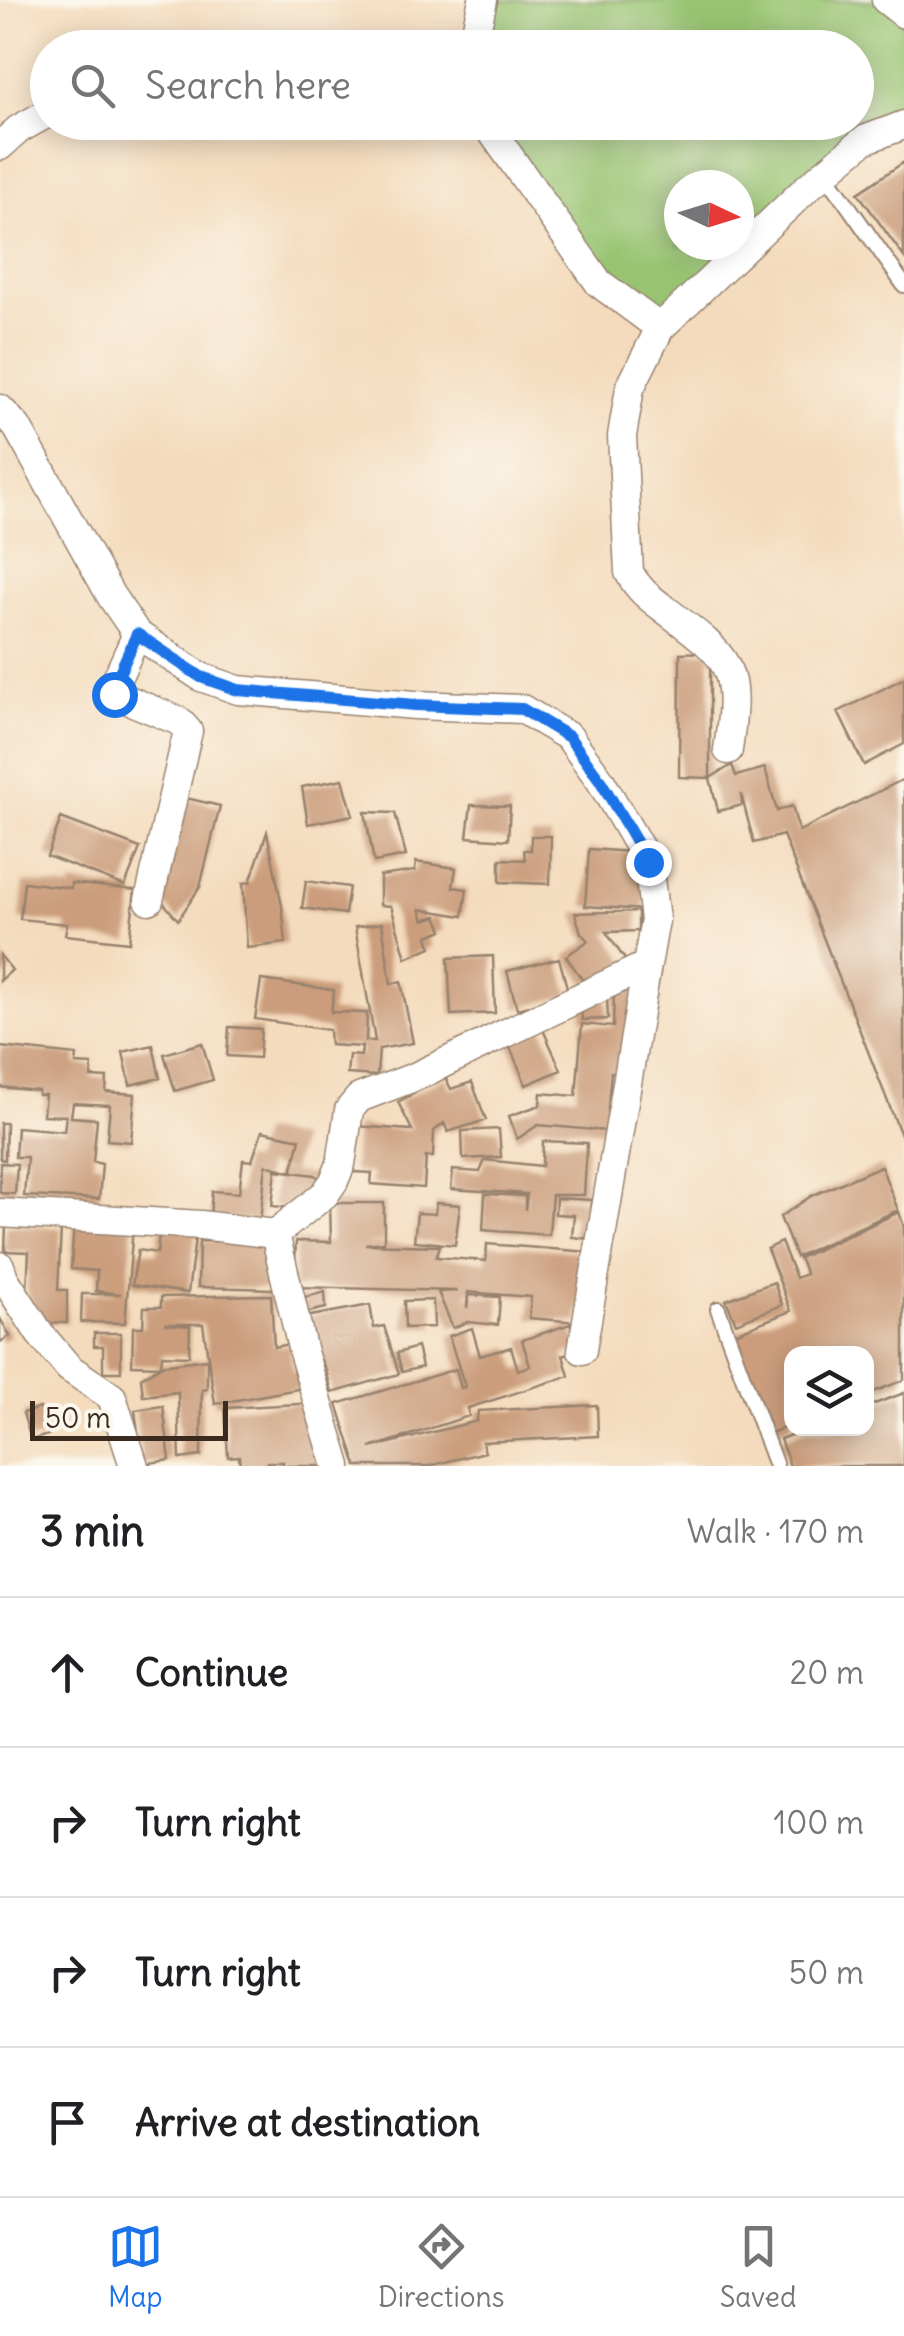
<!DOCTYPE html>
<html lang="en">
<head>
<meta charset="utf-8">
<style>
  :root { --surface:#fff; --page:#f2f2f2; --text:#202124; --muted:#757577; --line:#e0e0e0; --accent:#1a73e8 }
  body { margin:0; font-family:Delius,sans-serif; background:var(--page); color:var(--text) }
  .controls { position:absolute; right:30px; bottom:30px; display:grid; overflow:hidden; border-radius:20px; box-shadow:0 5px 25px #0003 }
  .controls button { width:90px; height:90px; display:grid; place-items:center; padding:0; border:0; border-bottom:2px solid var(--line); background:var(--surface); color:var(--text); font:50px sans-serif }
  .compass { position:absolute; left:664px; top:170px; width:90px; height:90px; border-radius:50%; background:var(--surface); box-shadow:0 5px 25px #0003; rotate:94deg }
  .scale { position:absolute; left:30px; bottom:25px; width:198px; box-sizing:border-box; padding-left:10px; border:5px solid #3b2a1e; border-top:0; font-size:28px; line-height:35px; white-space:nowrap; color:#3b2a1e; -webkit-text-stroke:8px #fbf7ec; paint-order:stroke }
  .stop { position:absolute; width:30px; height:30px; margin:-22px; border:8px solid #1a73e8; border-radius:50%; background:#fff }
  .stop.end { background:#1a73e8; border-color:#fff; box-shadow:0 2px 10px #0008 }
  .list { margin:0; padding:0; list-style:none }
  h2 { display:flex; justify-content:space-between; align-items:center; height:130px; margin:0; padding:0 40px; font-size:42px }
  h2 small { font-size:32px; font-weight:400; color:var(--muted) }
  .list li { display:grid; grid-template-columns:65px 1fr auto; gap:30px; align-items:center; box-sizing:border-box; height:150px; padding:0 40px; border-top:2px solid var(--line) }
  .list b { display:block; font-size:38px; white-space:nowrap }
  .list em { font-size:32px; font-style:normal; color:var(--muted) }
  .icon { flex:none; width:55px; height:55px; fill:none; stroke:currentColor; stroke-width:2; stroke-linecap:round; stroke-linejoin:round }
  .map { position:relative; flex:none; width:904px; height:1466px; overflow:hidden }
  .search { position:absolute; background:var(--surface); box-shadow:0 5px 25px #0003; left:30px; right:30px; top:30px; height:110px; display:flex; align-items:center; gap:25px; box-sizing:border-box; padding:0 35px; border-radius:55px; color:var(--muted); font-size:38px }
  .sheet { height:730px; background:var(--surface) }
  nav { display:flex; justify-content:space-around; align-items:center; box-sizing:border-box; height:140px; border-top:2px solid var(--line); background:var(--surface); font-size:28px; color:var(--muted) }
  nav a { display:grid; justify-items:center; gap:5px }
  nav .on { color:var(--accent) }
  .map>svg:first-child { display:block }
  .grass { fill:#98c472; stroke:#6a7748; stroke-width:2.5; fill-rule:evenodd }
  .building { fill:#cb9d7b }
  .lines { fill:none; stroke-linecap:round; stroke-linejoin:round }
  .service-casing { stroke:#98826e; stroke-width:18 }
  .minor-casing { stroke:#98826e; stroke-width:31 }
  .service { stroke:#fff; stroke-width:14 }
  .minor { stroke:#fff; stroke-width:28 }
  .route { stroke:#1a73e8; stroke-width:12 }
</style>
</head>
<body>
<div class="map">
<svg width="904" height="1466" viewBox="0 0 904 1466">
  <rect width="100%" height="100%" fill="#fbf7ec"/>
  <filter id="ink" filterUnits="userSpaceOnUse"><feTurbulence type="fractalNoise" baseFrequency=".01" numOctaves="2"/><feDisplacementMap in="SourceGraphic" scale="20" xChannelSelector="R" yChannelSelector="G"/><feConvolveMatrix kernelMatrix="1 2 1 2 8 2 1 2 1" color-interpolation-filters="sRGB"/></filter>
  <filter id="wash" filterUnits="userSpaceOnUse"><feTurbulence type="fractalNoise" baseFrequency=".0048" numOctaves="4" result="noise"/><feDisplacementMap in="SourceGraphic" scale="40" xChannelSelector="R" yChannelSelector="G"/><feGaussianBlur stdDeviation="2.25" result="paint"/><feColorMatrix in="noise" values="0 0 0 0 0 0 0 0 0 0 0 0 0 0 0 0 0 1.4 0 .05"/><feComposite in="paint" operator="in"/></filter>
  <g filter="url(#wash)">
    <rect width="100%" height="100%" fill="#f4dbbd"/>
    <path class="grass" d="M 483,0 L 886,0 L 904,14 L 904,125 L 864,140 L 660,328 L 599,283 L 485,123 L 856,122 L 856,48 L 472,48 ZM 679,185 L 739,185 L 739,245 L 679,245 Z"/>
    <g id="blocks">
      <path class="building" d="M 904,162 L 904,257 L 858,193 Z
        M 710,652 L 710,778 L 679,777 L 680,653 Z
        M 904,678 L 904,744 L 864,765 L 838,712 Z
        M 732,765 L 736,776 L 765,768 L 777,811 L 792,806 L 799,831 L 904,779 L 904,1143 L 783,835 L 754,843 L 741,794 L 742,805 L 718,811 L 710,778 Z
        M 343,779 L 353,815 L 308,824 L 302,787 Z
        M 182,797 L 220,806 L 200,887 L 178,920 L 155,893 Z
        M 471,805 L 510,806 L 508,840 L 467,837 Z
        M 365,812 L 395,813 L 406,856 L 374,862 Z
        M 61,818 L 140,848 L 125,886 L 47,856 Z
        M 267,832 L 282,906 L 286,943 L 247,948 L 243,883 L 250,882 Z
        M 531,836 L 551,836 L 550,884 L 500,882 L 500,859 L 525,860 L 524,850 L 531,850 Z
        M 589,849 L 632,852 L 631,869 L 646,870 L 644,910 L 585,906 Z
        M 416,862 L 456,868 L 453,887 L 467,889 L 463,916 L 420,909 L 424,920 L 437,916 L 443,930 L 428,936 L 431,947 L 406,958 L 391,906 L 380,905 L 380,876 L 415,871 Z
        M 306,881 L 349,887 L 345,914 L 302,908 Z
        M 24,882 L 71,888 L 71,883 L 135,890 L 129,942 L 65,935 L 67,924 L 20,919 Z
        M 638,911 L 638,931 L 606,932 L 626,961 L 588,988 L 566,956 L 588,941 L 581,933 L 575,913 Z
        M 382,923 L 391,984 L 401,981 L 413,1043 L 379,1049 L 377,1076 L 347,1074 L 349,1055 L 361,1056 L 362,1047 L 330,1045 L 329,1030 L 255,1019 L 261,980 L 334,990 L 331,1012 L 367,1013 L 366,1041 L 375,1041 L 355,927 Z
        M 0,955 L 12,970 L 0,981 Z
        M 493,956 L 495,1013 L 451,1015 L 448,958 Z
        M 559,958 L 569,995 L 517,1009 L 507,971 Z
        M 641,980 L 625,1073 L 611,1072 L 606,1131 L 538,1125 L 517,1139 L 509,1116 L 540,1105 L 541,1093 L 576,1096 L 582,1024 L 613,1027 L 614,994 Z
        M 607,999 L 608,1019 L 582,1020 L 581,1000 Z
        M 541,1025 L 561,1070 L 526,1085 L 507,1040 Z
        M 229,1027 L 261,1029 L 259,1058 L 227,1056 Z
        M 202,1043 L 213,1080 L 175,1091 L 164,1054 Z
        M 153,1045 L 160,1078 L 130,1085 L 123,1052 Z
        M 0,1047 L 77,1055 L 76,1064 L 92,1065 L 91,1077 L 107,1078 L 106,1092 L 135,1094 L 131,1142 L 107,1140 L 110,1105 L 73,1103 L 71,1117 L 97,1119 L 93,1162 L 102,1164 L 99,1199 L 24,1196 L 27,1157 L 15,1157 L 17,1127 L 64,1131 L 66,1116 L 43,1115 L 45,1095 L 38,1095 L 38,1091 L 0,1087 Z
        M 445,1077 L 451,1089 L 472,1082 L 486,1120 L 448,1132 L 444,1123 L 434,1131 L 433,1157 L 426,1157 L 424,1188 L 371,1184 L 372,1173 L 353,1172 L 356,1126 L 412,1130 L 398,1102 Z
        M 0,1123 L 6,1123 L 5,1160 L 0,1159 Z
        M 499,1129 L 501,1157 L 463,1159 L 462,1131 Z
        M 262,1131 L 300,1139 L 292,1172 L 315,1175 L 323,1181 L 291,1208 L 272,1206 L 276,1170 L 292,1172 L 266,1165 L 260,1221 L 210,1217 L 212,1191 L 239,1193 L 243,1160 L 252,1161 Z
        M 543,1141 L 587,1143 L 584,1195 L 552,1195 L 549,1235 L 483,1230 L 485,1194 L 525,1196 L 525,1210 L 527,1194 L 451,1189 L 453,1170 L 480,1172 L 485,1160 L 542,1166 Z
        M 0,1163 L 17,1164 L 15,1194 L 0,1193 Z
        M 881,1166 L 898,1210 L 796,1257 L 780,1217 L 811,1196 Z
        M 556,1198 L 592,1200 L 590,1239 L 572,1237 L 574,1215 L 555,1214 Z
        M 330,1203 L 384,1203 L 384,1242 L 365,1244 L 440,1246 L 436,1257 L 486,1261 L 487,1244 L 589,1252 L 577,1322 L 529,1318 L 531,1297 L 468,1292 L 467,1308 L 469,1295 L 500,1297 L 498,1325 L 467,1322 L 453,1328 L 438,1292 L 458,1291 L 294,1287 L 296,1241 L 331,1242 Z
        M 436,1203 L 460,1205 L 455,1245 L 414,1241 L 417,1213 L 435,1214 Z
        M 899,1212 L 904,1227 L 904,1380 L 866,1395 L 866,1354 L 792,1354 L 791,1425 L 771,1433 L 732,1334 L 791,1311 L 767,1249 L 781,1242 L 796,1278 L 806,1274 L 799,1258 Z
        M 74,1221 L 133,1227 L 125,1323 L 81,1322 L 82,1294 L 121,1294 L 96,1291 L 97,1271 L 71,1269 Z
        M 6,1225 L 61,1228 L 58,1290 L 67,1290 L 67,1323 L 39,1323 L 27,1289 L 29,1252 L 5,1251 Z
        M 160,1226 L 196,1230 L 188,1293 L 132,1285 L 138,1250 L 157,1253 Z
        M 199,1241 L 274,1242 L 273,1289 L 198,1287 Z
        M 774,1282 L 782,1305 L 736,1323 L 726,1300 Z
        M 325,1292 L 326,1308 L 300,1314 L 297,1299 Z
        M 271,1295 L 274,1347 L 289,1344 L 294,1373 L 300,1372 L 303,1388 L 215,1404 L 203,1324 L 165,1324 L 190,1326 L 189,1356 L 162,1355 L 161,1365 L 207,1359 L 207,1389 L 202,1390 L 201,1456 L 180,1459 L 178,1392 L 143,1396 L 141,1378 L 160,1366 L 132,1365 L 133,1327 L 143,1327 L 144,1307 L 161,1307 L 161,1297 Z
        M 433,1300 L 434,1327 L 405,1328 L 404,1301 Z
        M 370,1305 L 374,1328 L 384,1326 L 399,1374 L 332,1393 L 326,1370 L 300,1318 Z
        M 0,1318 L 10,1336 L 0,1342 Z
        M 570,1324 L 579,1349 L 563,1355 L 569,1376 L 468,1408 L 469,1416 L 370,1448 L 477,1421 L 478,1411 L 597,1405 L 598,1436 L 482,1442 L 485,1452 L 429,1466 L 357,1466 L 337,1404 L 456,1369 L 461,1388 L 465,1387 L 449,1336 L 472,1328 L 480,1356 L 511,1347 L 518,1370 L 530,1366 L 522,1340 Z
        M 94,1333 L 121,1333 L 121,1372 L 103,1372 L 103,1346 L 94,1346 Z
        M 417,1347 L 422,1367 L 402,1372 L 397,1353 Z
        M 904,1393 L 904,1466 L 790,1466 L 780,1439 L 810,1428 L 866,1428 L 866,1407 Z
        M 317,1403 L 324,1466 L 283,1466 L 283,1462 L 267,1462 L 267,1466 L 240,1466 L 239,1456 L 228,1457 L 225,1408 Z
        M 163,1406 L 170,1460 L 142,1464 L 135,1410 Z
        M 40,1408 L 48,1435 L 31,1440 L 23,1413 Z"/>
    </g>
  </g>
  <g filter="url(#ink)">
    <use href="#blocks" fill-opacity="0" stroke="#98826e" stroke-width="2.5"/>
    <g class="lines">
      <g class="service-casing">
        <path id="service" d="M 825,173 L 904,285
          M 718,1309 L 776,1466"/>
      </g>
      <g class="minor-casing">
        <path id="minor" d="M 886,0 L 904,14
          M 472,48 L 483,0
          M 485,122 L 599,283 L 660,328
          M 0,146 L 19,129 L 48,113
          M 0,409 L 17,427 L 111,596 L 137,634 L 201,677 L 238,690 L 415,705 L 522,709 L 569,737 L 600,780 L 648,862 L 655,920 L 647,965 L 417,1076 L 359,1098 L 349,1110 L 341,1164 L 334,1181 L 325,1194 L 275,1234
          M 137,634 L 114,685 L 114,694 L 179,721 L 188,731 L 149,900
          M 728,750 C 740,666 732,660 667,611 C 651,599 638,590 629,572 L 622,436 L 630,388 L 660,328 L 808,187 L 864,140 L 904,125
          M 0,1213 L 201,1225 L 275,1234 L 303,1352 L 337,1466
          M 0,1266 L 4,1278 L 40,1334 L 69,1368 L 112,1397 L 134,1466
          M 582,1350 L 647,965"/>
      </g>
      <use href="#service" class="service"/>
      <use href="#minor" class="minor"/>
    </g>
  </g>
  <g class="lines" filter="url(#ink)">
    <path class="route" d="M 114,694 L 114,685 L 137,634 L 201,677 L 238,690 L 415,705 L 522,709 L 569,737 L 600,780 L 648,862"/>
  </g>
</svg>
<div class="controls">
<button><svg class="icon" aria-label="layers" viewBox="0 0 24 24"><path d="M12 4l9 5-9 5-9-5zM3 14l9 5 9-5"/></svg></button>
</div>
<svg class="compass" viewBox="-18 -18 36 36"><path d="M0-13l5 13h-10z" fill="#e53935"/><path d="M0 13l5-13h-10z" fill="#757577"/></svg>
<div class="scale">50 m</div>
<div class="stop" style="left:114px;top:694px"></div>
<div class="stop end" style="left:648px;top:862px"></div>
<div class="search"><svg class="icon" aria-label="search" viewBox="0 0 24 24"><circle cx="10" cy="10" r="6"/><path d="M15 15l6 6"/></svg>Search here</div>
</div>
<section class="sheet">
<h2>3 min<small>Walk · 170 m</small></h2>
<ul class="list">
<li><svg class="icon" aria-label="ahead" viewBox="0 0 24 24"><path d="M12 20V5M6 11l6-6 6 6"/></svg><div><b>Continue</b></div><em>20 m</em></li>
<li><svg class="icon" aria-label="right" viewBox="0 0 24 24"><path d="M7 20v-9h11M14 6l5 5-5 5"/></svg><div><b>Turn right</b></div><em>100 m</em></li>
<li><svg class="icon" aria-label="right" viewBox="0 0 24 24"><path d="M7 20v-9h11M14 6l5 5-5 5"/></svg><div><b>Turn right</b></div><em>50 m</em></li>
<li><svg class="icon" aria-label="arrive" viewBox="0 0 24 24"><path d="M6 21V4h12l-3 4 3 4H6"/></svg><div><b>Arrive at destination</b></div></li>
</ul>
</section>
<nav>
<a class="on"><svg class="icon" aria-label="map" viewBox="0 0 24 24"><path d="M3 6l6-2 6 2 6-2v14l-6 2-6-2-6 2zM9 4v14M15 6v14"/></svg>Map</a>
<a><svg class="icon" aria-label="directions" viewBox="0 0 24 24"><path d="M12 3l9 9-9 9-9-9zM9 14v-3h6M13 9l2 2-2 2"/></svg>Directions</a>
<a><svg class="icon" aria-label="saved" viewBox="0 0 24 24"><path d="M7 4h10v16l-5-4-5 4z"/></svg>Saved</a>
</nav>
</body>
</html>
